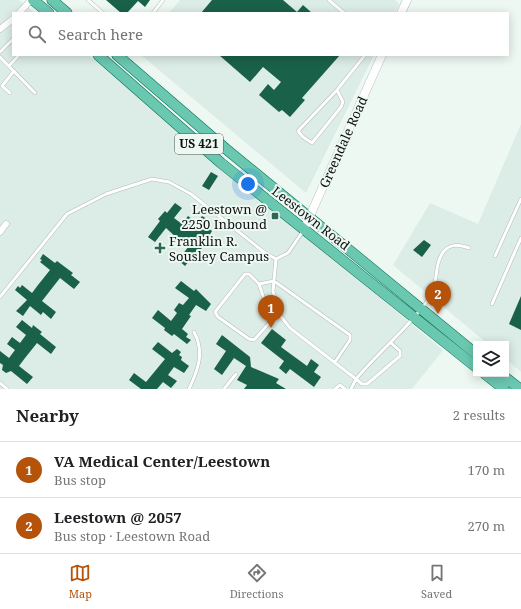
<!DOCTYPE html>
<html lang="en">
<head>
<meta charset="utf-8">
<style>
  :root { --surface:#fff; --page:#f2f2f2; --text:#202124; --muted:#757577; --line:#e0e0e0; --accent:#b45309 }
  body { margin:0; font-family:"Noto Serif",serif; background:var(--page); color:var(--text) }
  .controls { position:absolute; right:12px; bottom:12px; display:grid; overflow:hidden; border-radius:0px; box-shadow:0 2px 10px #0003 }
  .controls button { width:36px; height:36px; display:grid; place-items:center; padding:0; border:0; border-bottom:1px solid var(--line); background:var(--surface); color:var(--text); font:20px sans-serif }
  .you { position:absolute; left:248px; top:184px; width:14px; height:14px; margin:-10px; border:3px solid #fff; border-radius:50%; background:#1a73e8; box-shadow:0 0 0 6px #1a73e833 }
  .badge { display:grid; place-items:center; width:26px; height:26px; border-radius:50%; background:var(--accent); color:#fff; font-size:13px; font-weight:700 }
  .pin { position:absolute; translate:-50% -33px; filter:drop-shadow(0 1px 2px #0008) }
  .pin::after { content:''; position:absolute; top:21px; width:14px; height:12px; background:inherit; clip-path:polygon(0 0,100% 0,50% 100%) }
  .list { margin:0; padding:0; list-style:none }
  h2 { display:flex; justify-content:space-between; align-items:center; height:52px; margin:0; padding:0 16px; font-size:17px }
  h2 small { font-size:13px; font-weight:400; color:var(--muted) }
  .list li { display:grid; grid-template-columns:26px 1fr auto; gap:12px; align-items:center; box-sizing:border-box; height:56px; padding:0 16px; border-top:1px solid var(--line) }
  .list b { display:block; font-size:15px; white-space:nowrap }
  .list p { margin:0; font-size:13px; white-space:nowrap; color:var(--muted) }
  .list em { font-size:13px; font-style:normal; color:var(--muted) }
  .icon { flex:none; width:22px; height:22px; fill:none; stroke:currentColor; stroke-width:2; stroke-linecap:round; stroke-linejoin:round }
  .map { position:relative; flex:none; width:521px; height:389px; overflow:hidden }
  .search { position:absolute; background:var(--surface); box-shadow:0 2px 10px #0003; left:12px; right:12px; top:12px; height:44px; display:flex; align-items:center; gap:10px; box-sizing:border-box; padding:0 14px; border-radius:0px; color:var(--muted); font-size:15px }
  .sheet { height:164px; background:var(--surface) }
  nav { display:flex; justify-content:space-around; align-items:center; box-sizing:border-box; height:56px; border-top:1px solid var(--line); background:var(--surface); font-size:11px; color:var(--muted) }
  nav a { display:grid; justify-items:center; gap:2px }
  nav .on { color:var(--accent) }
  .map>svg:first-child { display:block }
  .built { fill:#dcece6 }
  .building { fill:#1a614a }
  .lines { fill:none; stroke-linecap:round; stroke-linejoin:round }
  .service-casing { stroke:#b3bcb8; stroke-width:4 }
  .minor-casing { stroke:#b3bcb8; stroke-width:7 }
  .tertiary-casing { stroke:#b3bcb8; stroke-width:9 }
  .primary-casing { stroke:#0a7056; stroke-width:11 }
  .service { stroke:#fff; stroke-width:3 }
  .minor { stroke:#fff; stroke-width:6 }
  .tertiary { stroke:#fff; stroke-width:8 }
  .primary { stroke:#6bc8b0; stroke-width:10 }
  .poi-dot { fill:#2c6853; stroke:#eef8f3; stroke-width:1.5 }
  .labels { text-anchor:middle; stroke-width:4; stroke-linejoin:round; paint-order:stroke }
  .shield { fill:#eef8f3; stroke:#515653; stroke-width:1 }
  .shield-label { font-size:12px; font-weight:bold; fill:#0e100f }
  .street-label { font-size:13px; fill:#0e100f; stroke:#eef8f3 }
  .poi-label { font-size:13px; fill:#0e100f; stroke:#eef8f3; text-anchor:end }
</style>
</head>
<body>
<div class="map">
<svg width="521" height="389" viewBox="0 0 521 389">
  <rect width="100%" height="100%" fill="#eef8f3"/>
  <path class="built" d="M 0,0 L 19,0 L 35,13 L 13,13 L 13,55 L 88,55 L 443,350 L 412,389 L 0,389 Z
    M 180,0 L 395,0 L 399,4 L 395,13 L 169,13 Z
    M 141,55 L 374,55 L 306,193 Z
    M 521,124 L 521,372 L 506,359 L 506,344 L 488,344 L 393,265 L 430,203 L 478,224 Z"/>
  <path class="building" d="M 106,0 L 150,0 L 145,7 L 138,1 L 127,13 L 121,13 Z
    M 212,0 L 283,0 L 297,12 L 303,5 L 312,13 L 201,13 Z
    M 219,55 L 340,55 L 302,98 L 305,100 L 290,117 L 282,110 L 279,112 L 259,95 L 268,84 L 274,90 L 281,82 L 263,67 L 250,82 Z
    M 211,172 L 218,176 L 209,190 L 202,186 Z
    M 175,203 L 182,208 L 174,218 L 182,224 L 188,216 L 197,223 L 202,216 L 207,219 L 203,224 L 212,231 L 200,251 L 198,250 L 185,266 L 178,260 L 189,246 L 181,240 L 180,241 L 166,228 L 155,242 L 148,237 L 160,221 L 158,219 L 165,211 L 167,213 Z
    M 424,240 L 431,245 L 422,257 L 413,250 Z
    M 43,254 L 55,263 L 57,261 L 73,273 L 71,275 L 80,282 L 74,289 L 60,278 L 42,301 L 56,312 L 51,319 L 43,312 L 41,315 L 30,306 L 23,316 L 16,311 L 27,300 L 15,290 L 18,286 L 20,288 L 22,285 L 32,293 L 38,285 L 50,270 L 40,262 L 42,260 L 40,259 Z
    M 181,281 L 194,291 L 196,289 L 211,304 L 206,311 L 196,305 L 189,315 L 191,316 L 182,329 L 188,334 L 186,337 L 191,340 L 187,344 L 174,334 L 172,336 L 164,330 L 165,328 L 152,318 L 158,310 L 171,321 L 177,313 L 174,310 L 179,303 L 183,305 L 189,298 L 175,288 Z
    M 521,296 L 521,330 L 509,324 Z
    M 22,320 L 32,328 L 33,325 L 42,332 L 40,334 L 56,347 L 51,354 L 37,343 L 25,358 L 19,366 L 33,377 L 27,384 L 11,371 L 6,373 L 2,370 L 3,365 L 0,363 L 0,351 L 9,358 L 15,350 L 7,344 L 12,337 L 20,343 L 26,335 L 16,327 Z
    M 272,329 L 286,340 L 281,347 L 307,366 L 311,359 L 319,365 L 314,372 L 321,377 L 314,387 L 290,369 L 286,374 L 279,368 L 284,361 L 261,343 Z
    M 222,335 L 250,357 L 251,367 L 279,379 L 276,383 L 286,389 L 244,389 L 247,385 L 237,380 L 246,366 L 234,358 L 222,375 L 214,369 L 226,351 L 216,344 Z
    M 158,342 L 172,353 L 177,349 L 181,352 L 179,355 L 182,357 L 181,360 L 189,366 L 184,373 L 174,367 L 168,375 L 177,381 L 171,388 L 163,382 L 157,389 L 141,389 L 129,380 L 134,373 L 146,382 L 165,359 L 152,349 Z"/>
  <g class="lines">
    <g class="service-casing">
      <path id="service" d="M 88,0 L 103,13
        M 329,0 L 344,13
        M 153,13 L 163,0
        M 0,52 L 13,39
        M 0,57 L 35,93
        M 9,66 L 19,55
        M 337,90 L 343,102 L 341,107 L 312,143 L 303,137 L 298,131 L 337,90 L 365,55
        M 10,93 L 2,86 L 14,71
        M 495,256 L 521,199
        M 276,259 L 273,291 L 279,314 L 290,328 L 356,379 C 380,350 409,328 430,297 C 439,283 433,265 444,251 C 451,243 460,245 469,248
        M 259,284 L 271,320
        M 0,297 L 67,214 L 106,194 L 152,179 L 169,182 L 191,194 L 264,252 L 276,259 L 288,253 L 303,231
        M 492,304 L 521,238
        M 278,313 L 254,340 L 249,339 L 218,317 L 215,312 L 245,274 L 249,274 L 259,284 L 274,281 L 350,335 L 350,340 L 335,362
        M 0,383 L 7,389
        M 189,389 C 198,370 205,352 194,332
        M 224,389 L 236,374
        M 335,389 L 340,385 L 345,389
        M 351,389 L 356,379 L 362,384 L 367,384 L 400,356 L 400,351 L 391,343"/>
    </g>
    <g class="minor-casing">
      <path id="minor" d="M 19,13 L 31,0
        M 0,29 L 13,19
        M 0,232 L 6,224"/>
    </g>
    <g class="tertiary-casing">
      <path id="tertiary" d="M 401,13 L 407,0
        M 304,229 L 382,55"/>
    </g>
    <g class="primary-casing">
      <path id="primary" d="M 33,0 L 49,13
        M 52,0 L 67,13
        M 98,55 L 221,163 L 476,367
        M 117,55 L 226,149 L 476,354
        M 485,374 L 504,389
        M 501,374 L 520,389"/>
    </g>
    <use href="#service" class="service"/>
    <use href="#minor" class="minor"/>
    <use href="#tertiary" class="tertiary"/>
    <use href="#primary" class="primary"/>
  </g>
  <g class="poi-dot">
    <rect x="271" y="212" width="8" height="8" rx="2"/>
    <path d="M158 242h4v4h4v4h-4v4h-4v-4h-4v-4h4z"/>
  </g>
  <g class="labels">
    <rect class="shield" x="175" y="134" width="48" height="20" rx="3"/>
    <g class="shield-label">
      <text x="199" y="148">US 421</text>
    </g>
    <g class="street-label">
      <text transform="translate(343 142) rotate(-66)" y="5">Greendale Road</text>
      <text transform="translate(311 218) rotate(38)" y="5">Leestown Road</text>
    </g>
    <g class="poi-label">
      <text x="267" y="214">Leestown @<tspan x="267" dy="15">2250 Inbound</tspan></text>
      <text x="169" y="246" text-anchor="start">Franklin R.<tspan x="169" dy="15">Sousley Campus</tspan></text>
    </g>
  </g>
</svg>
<div class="controls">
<button><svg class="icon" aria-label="layers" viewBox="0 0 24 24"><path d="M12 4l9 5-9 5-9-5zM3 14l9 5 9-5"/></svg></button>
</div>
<div class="you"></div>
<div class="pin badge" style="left:271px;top:328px">1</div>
<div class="pin badge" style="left:438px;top:314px">2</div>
<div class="search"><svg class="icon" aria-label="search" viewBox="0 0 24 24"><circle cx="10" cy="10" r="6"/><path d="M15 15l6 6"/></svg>Search here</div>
</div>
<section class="sheet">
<h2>Nearby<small>2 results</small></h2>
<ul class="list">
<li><span class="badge">1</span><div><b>VA Medical Center/Leestown</b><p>Bus stop</p></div><em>170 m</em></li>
<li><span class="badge">2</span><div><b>Leestown @ 2057</b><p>Bus stop · Leestown Road</p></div><em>270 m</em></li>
</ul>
</section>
<nav>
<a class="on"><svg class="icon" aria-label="map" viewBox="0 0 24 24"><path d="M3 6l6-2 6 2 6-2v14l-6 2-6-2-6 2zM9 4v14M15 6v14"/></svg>Map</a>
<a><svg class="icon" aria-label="directions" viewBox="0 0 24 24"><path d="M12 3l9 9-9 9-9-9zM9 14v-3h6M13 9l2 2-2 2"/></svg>Directions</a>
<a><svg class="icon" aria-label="saved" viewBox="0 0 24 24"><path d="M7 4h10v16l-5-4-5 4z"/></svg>Saved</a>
</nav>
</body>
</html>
